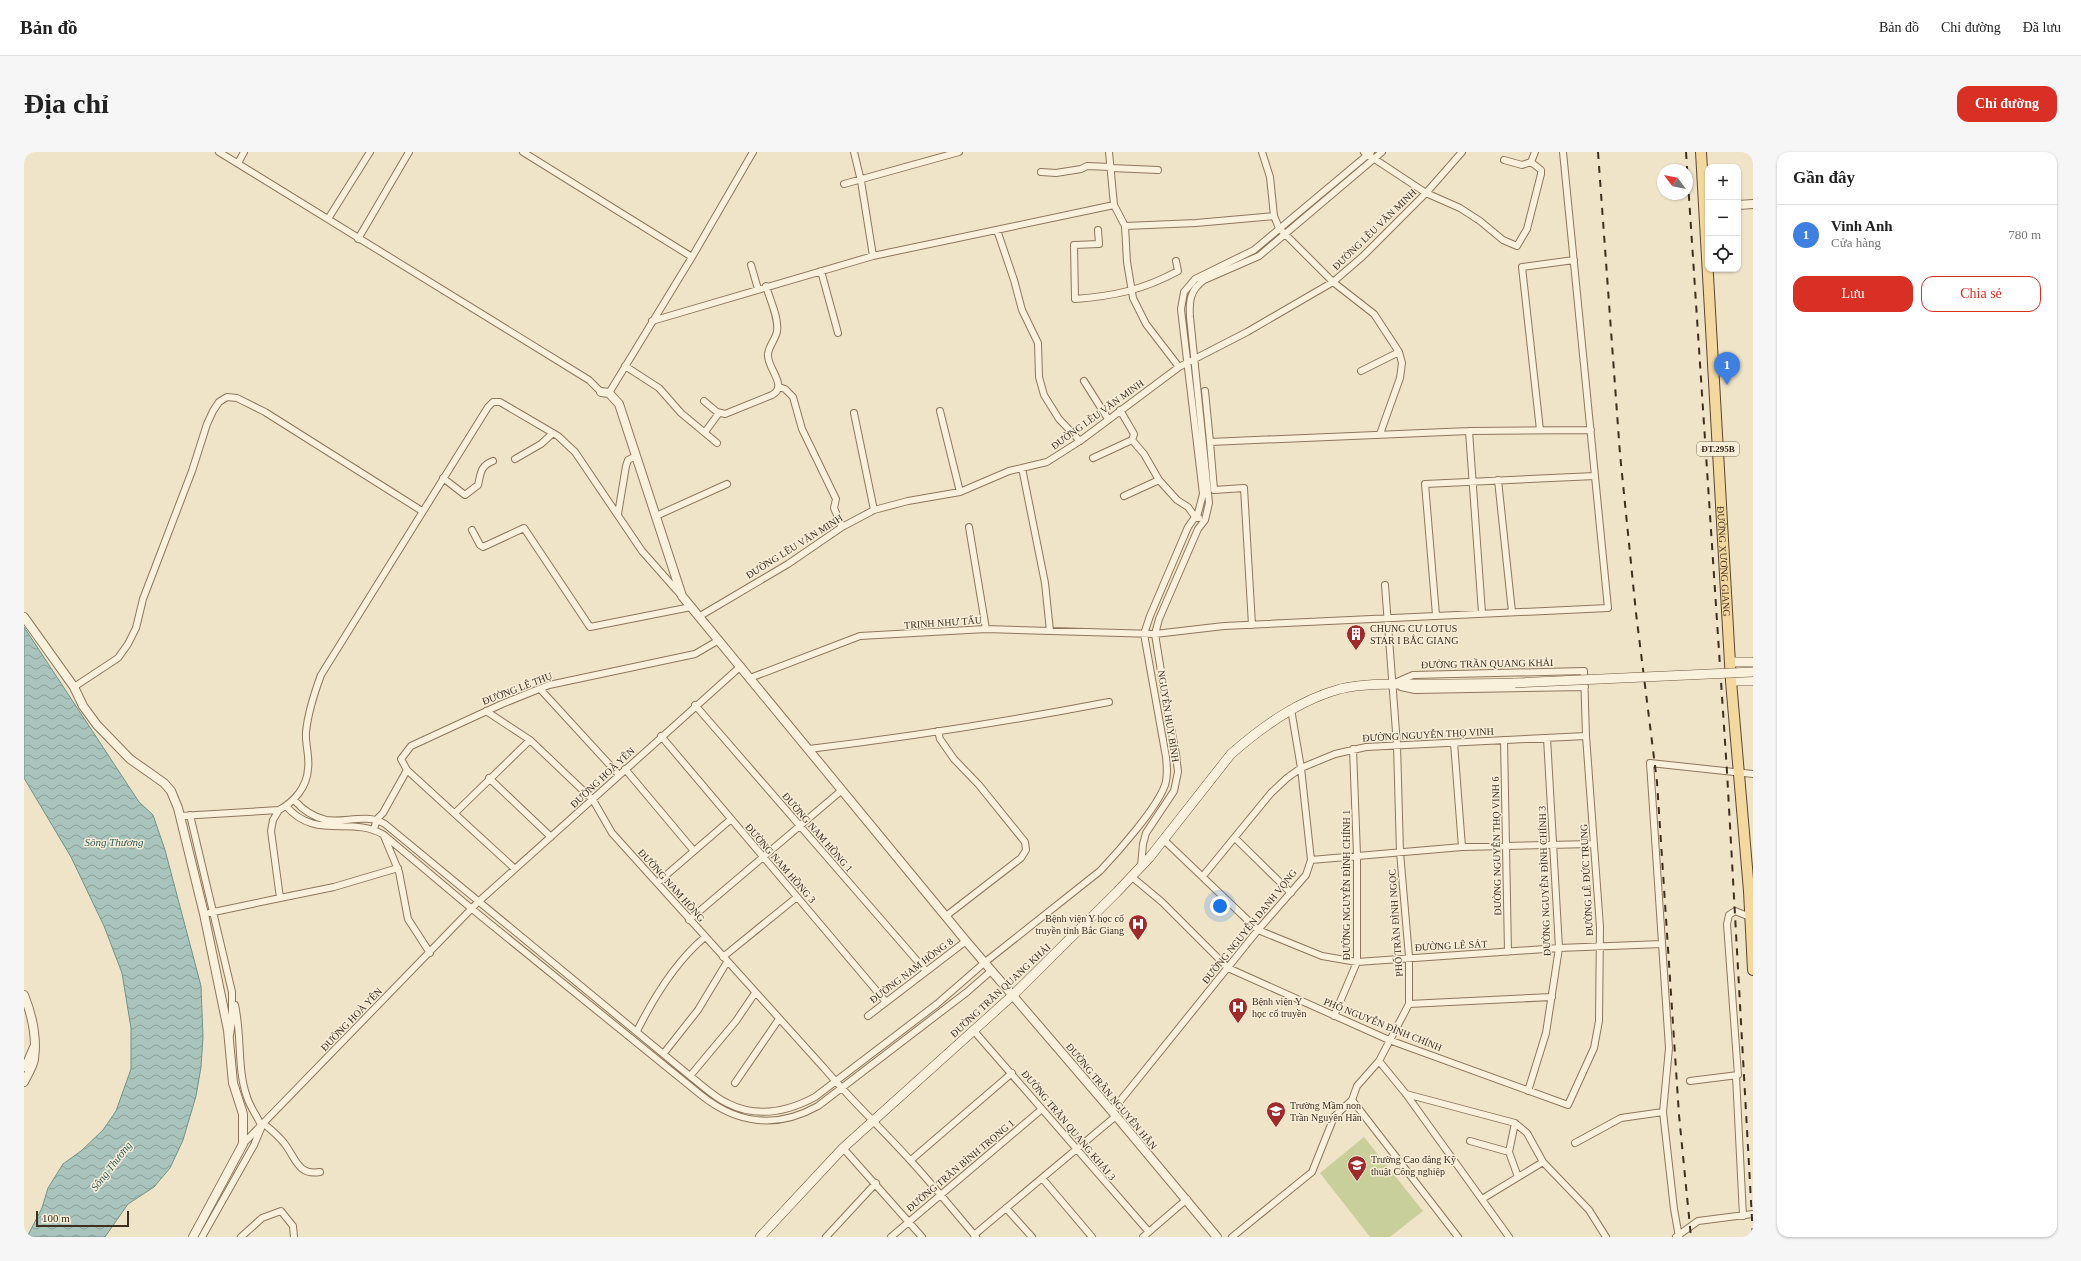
<!DOCTYPE html>
<html lang="vi">
<head>
<meta charset="utf-8">
<style>
  :root { --surface:#fff; --page:#f6f6f6; --text:#222; --muted:#767676; --line:#e0e0e0; --accent:#d93025 }
  body { margin:0; font-family:"Times New Roman",serif; background:var(--page); color:var(--text) }
  .controls { position:absolute; right:12px; top:12px; display:grid; overflow:hidden; border-radius:8px; box-shadow:0 1px 3px #0004 }
  .controls button { width:36px; height:36px; display:grid; place-items:center; padding:0; border:0; border-bottom:1px solid var(--line); background:var(--surface); color:var(--text); font:20px sans-serif }
  .compass { position:absolute; left:1633px; top:12px; width:36px; height:36px; border-radius:50%; background:var(--surface); box-shadow:0 1px 3px #0004; rotate:302deg }
  .scale { position:absolute; left:12px; bottom:10px; width:93px; box-sizing:border-box; padding-left:4px; border:2px solid #3d2e20; border-top:0; font-size:11px; line-height:14px; white-space:nowrap; color:#3d2e20; -webkit-text-stroke:3px #f7eed8; paint-order:stroke }
  .you { position:absolute; left:1196px; top:754px; width:14px; height:14px; margin:-10px; border:3px solid #fff; border-radius:50%; background:#1a73e8; box-shadow:0 0 0 6px #1a73e833 }
  .badge { display:grid; place-items:center; width:26px; height:26px; border-radius:50%; background:var(--accent); color:#fff; font-size:13px; font-weight:700 }
  .pin { position:absolute; translate:-50% -33px; filter:drop-shadow(0 1px 2px #0008) }
  .pin::after { content:''; position:absolute; top:21px; width:14px; height:12px; background:inherit; clip-path:polygon(0 0,100% 0,50% 100%) }
  .list { margin:0; padding:0; list-style:none }
  h2 { display:flex; justify-content:space-between; align-items:center; height:52px; margin:0; padding:0 16px; font-size:17px }
  h2 small { font-size:13px; font-weight:400; color:var(--muted) }
  .list li { display:grid; grid-template-columns:26px 1fr auto; gap:12px; align-items:center; box-sizing:border-box; height:60px; padding:0 16px; border-top:1px solid var(--line) }
  .list b { display:block; font-size:15px; white-space:nowrap }
  .list p { margin:0; font-size:13px; white-space:nowrap; color:var(--muted) }
  .list em { font-size:13px; font-style:normal; color:var(--muted) }
  .actions { display:flex; gap:8px; padding:12px 16px }
  .actions a { flex:1; padding:9px 0; border:1px solid var(--accent); border-radius:12px; text-align:center; font-size:14px; color:var(--accent) }
  .actions .main { background:var(--accent); color:#fff }
  .icon { flex:none; width:22px; height:22px; fill:none; stroke:currentColor; stroke-width:2; stroke-linecap:round; stroke-linejoin:round }
  .map { position:relative; flex:none; width:1729px; height:1085px; overflow:hidden; border-radius:12px }
  header { display:flex; align-items:center; gap:24px; box-sizing:border-box; height:56px; padding:0 20px; background:var(--surface); border-bottom:1px solid var(--line) }
  header strong { font-size:19px }
  nav { display:flex; gap:22px; margin-inline-start:auto; font-size:14px }
  .intro { display:flex; align-items:center; justify-content:space-between; box-sizing:border-box; height:96px; padding:0 24px }
  h1 { margin:0; font-size:28px }
  .button { padding:10px 18px; border-radius:12px; background:var(--accent); color:#fff; font-size:14px; font-weight:700 }
  main { display:flex; gap:24px; padding:0 24px }
  aside { flex:1; background:var(--surface); border-radius:12px; box-shadow:0 1px 3px #0004 }
  .map>svg:first-child { display:block }
  .garden { fill:#c9cf9b }
  .water { fill:url(#water-waves); stroke:#6f938a }
  .lines { fill:none; stroke-linecap:round; stroke-linejoin:round }
  .minor-casing { stroke:#8d765c; stroke-width:8 }
  .tertiary-casing { stroke:#8d765c; stroke-width:10 }
  .secondary-casing { stroke:#6f573f; stroke-width:10 }
  .primary-casing { stroke:#5b4430; stroke-width:12 }
  .minor { stroke:#faf1dc; stroke-width:6 }
  .tertiary { stroke:#faf1dc; stroke-width:8 }
  .secondary { stroke:#faf1dc; stroke-width:9 }
  .primary { stroke:#f3d9a0; stroke-width:10 }
  .rail { stroke:#3d2e20; stroke-width:2; stroke-dasharray:7 7; stroke-linecap:butt }
  .secondary-bridge-casing { stroke:#6f573f; stroke-width:10; stroke-linecap:butt }
  .secondary-bridge { stroke:#faf1dc; stroke-width:9 }
  .labels { text-anchor:middle; stroke-width:3; stroke-linejoin:round; paint-order:stroke }
  .shield { fill:#f7eed8; stroke:#756857; stroke-width:1 }
  .shield-label { font-size:9px; font-weight:bold; fill:#3d2e20 }
  .street-label { font-size:10px; fill:#3d2e20; stroke:#f7eed8 }
  .poi-label { font-size:10px; fill:#3d2e20; stroke:#f7eed8; text-anchor:start }
  .water-label { font-size:11px; font-style:italic; fill:#2f5d5a; stroke:#f7eed8 }
</style>
</head>
<body>
<header>
<strong>Bản đồ</strong>
<nav><a>Bản đồ</a><a>Chỉ đường</a><a>Đã lưu</a></nav>
</header>
<div class="intro"><h1>Địa chỉ</h1><a class="button">Chỉ đường</a></div>
<main>
<div class="map">
<svg width="1729" height="1085" viewBox="0 0 1729 1085">
  <defs>
    <pattern id="water-waves" width="16" height="10" patternUnits="userSpaceOnUse"><rect width="16" height="10" fill="#a9c4bc"/><path d="M0 5q4-4 8 0t8 0" fill="none" stroke="#8ba098"/></pattern>
  </defs>
  <rect width="100%" height="100%" fill="#f0e4c8"/>
  <path class="garden" d="M 1340,985 L 1399,1059 L 1366,1085 L 1346,1085 L 1296,1021 Z"/>
  <path class="water" d="M 0,475 L 115,650 L 129,663 L 141,698 L 177,834 L 179,885 L 177,915 L 172,944 L 159,988 L 146,1016 L 130,1035 L 104,1052 L 81,1085 L 3,1085 L 18,1056 L 24,1036 L 39,1012 L 57,999 L 79,978 L 92,959 L 107,917 L 107,876 L 98,821 L 80,774 L 47,705 L 0,626 Z"/>
  <g class="lines">
    <g class="minor-casing">
      <path id="minor" d="M 195,0 L 565,228 L 577,240
        M 499,0 L 668,105
        M 830,0 L 837,29 L 849,104
        M 1085,0 L 1090,53 L 1101,74 L 1103,110 L 1109,146 L 1122,172 L 1155,215
        M 1238,0 L 1246,25 L 1250,64 L 1255,76 L 1309,130 L 1350,162 L 1375,200 L 1378,211 L 1376,226 L 1356,282
        M 1340,0 L 1402,41 L 1436,56 L 1456,69 L 1479,88 L 1493,94 L 1503,77 L 1517,22 L 1517,18 L 1507,10 L 1511,0
        M 1480,8 L 1498,13 L 1507,10
        M 214,11 L 220,0
        M 1087,16 L 1134,18
        M 1017,20 L 1032,21 L 1057,17 L 1063,14 L 1087,15
        M 820,32 L 935,0
        M 304,67 L 346,0
        M 1101,74 L 1172,71 L 1250,64
        M 973,78 L 990,128 L 998,158 L 1014,191 L 1015,225 L 1020,243 L 1035,267 L 1056,289
        M 1074,78 L 1075,92 L 1050,93 L 1051,147 C 1090,144 1119,138 1154,119 L 1152,109
        M 334,87 L 385,0
        M 727,113 L 734,137
        M 797,119 L 814,181
        M 628,169 L 849,104 L 1090,53
        M 601,214 L 635,236 L 657,261 L 693,291
        M 1337,219 L 1375,200
        M 1060,229 L 1084,267
        M 755,235 L 761,237 L 769,245 L 778,277 L 812,347 L 810,356 L 818,375
        M 1181,239 L 1186,290 L 1445,279
        M 585,241 L 668,105 L 729,0
        M 680,249 L 693,260 L 701,262 L 748,243 C 765,234 742,215 744,202 C 745,193 752,187 753,179 C 755,166 746,148 742,134
        M 1096,258 L 1110,282 L 1108,288 L 1120,302 L 1135,328 L 1153,348 L 1164,355 L 1172,366 L 1175,366
        M 916,259 L 936,340
        M 830,261 L 850,358
        M 1516,278 L 1498,115 L 1550,108
        M 681,280 L 695,261
        M 1186,290 L 1190,338 L 1220,336 L 1228,473
        M 1069,306 L 1108,288
        M 491,307 L 517,292 L 529,281
        M 998,316 L 1021,431 L 1026,479
        M 419,326 L 441,343 L 454,333 C 457,321 456,314 469,309
        M 1474,328 L 1488,460
        M 1100,344 L 1135,328
        M 594,362 L 602,314 L 604,308 L 612,304
        M 632,364 L 703,332
        M 945,375 L 962,477
        M 448,378 L 456,393 L 459,395 L 500,376 L 566,475 L 667,455
        M 1458,461 L 1445,279 L 1567,278
        M 1412,463 L 1401,332 L 1571,324
        M 676,464 L 764,412 L 818,375 L 850,358 L 884,349 L 936,340 L 985,319 L 1023,310 L 1056,289 L 1155,215 L 1223,180 L 1309,130 L 1338,105 L 1402,41 L 1438,0
        M 726,526 L 836,484 L 962,477 L 1131,482 L 1200,474 L 1584,456 L 1539,0
        M 50,535 L 94,506 L 104,492 L 112,476 L 119,447 L 168,319 L 183,272 L 189,259 L 195,250 L 203,245 L 213,246 L 241,260 L 398,359
        M 1377,535 L 1391,538 L 1561,535
        M 517,538 L 595,623
        M 671,553 L 902,819
        M 1267,557 L 1277,616 L 1287,708
        M 462,559 L 506,588 L 569,648 L 588,681 L 800,916 C 827,948 858,977 886,1008 C 909,1033 930,1059 952,1085
        M 914,579 L 916,587 L 930,607 L 955,633 L 1001,690 L 1002,698 L 997,706 L 922,764
        M 637,584 L 862,850
        M 1480,588 L 1484,800
        M 1430,591 L 1438,695
        M 785,597 C 885,585 986,569 1085,550
        M 601,617 L 670,699
        M 383,618 L 491,717
        M 465,626 L 527,685
        M 270,648 C 278,657 289,665 302,668 C 321,671 343,661 361,672 L 666,924 C 678,933 690,945 703,951 C 732,966 763,960 791,945 L 913,852 L 960,811 L 1076,719 C 1094,700 1133,656 1141,633 C 1144,624 1143,615 1142,605 L 1120,482 L 1126,464 L 1164,375 L 1174,361 L 1179,342 L 1158,166 L 1157,157 L 1160,140 L 1171,127 L 1230,98 L 1347,0
        M 262,654 C 292,689 327,663 360,683 L 448,757 L 677,943 C 713,972 753,977 794,954 L 943,840 L 967,819
        M 255,658 L 249,668 L 247,679 L 256,746 L 310,735 L 374,716
        M 431,661 L 506,588
        M 166,663 L 208,840 L 208,870 L 206,883
        M 156,664 L 255,658 C 270,650 283,635 284,617 C 286,605 281,592 282,580 C 284,560 290,542 297,523 L 464,255 L 469,250 L 476,250 L 534,284 L 551,300 L 618,399 L 656,442
        M 350,677 L 353,667 L 359,661 L 383,618 L 377,607 L 387,594 L 478,552 L 525,533 L 671,502 L 695,488
        M 360,684 L 375,720 L 384,767 L 406,801
        M 1211,686 L 1267,741
        M 1140,688 L 1234,778 L 1298,804 L 1333,810 L 1535,796 L 1638,792
        M 1117,714 L 1119,692 L 1122,681 L 1150,639 L 1154,620 L 1152,602 L 1143,556 L 1131,482 L 1135,467 L 1174,377 L 1181,368 L 1185,351 L 1166,165 C 1165,149 1166,138 1180,128 L 1235,104 L 1358,0
        M 1179,724 L 1247,641 L 1263,626 L 1277,616 L 1311,602 L 1342,595 L 1562,584
        M 1108,725 L 1138,750 L 1204,816 L 1365,888 L 1544,953 L 1570,896 L 1575,869 L 1576,775 L 1562,584 L 1560,519 L 1389,523 L 1373,530
        M 633,731 L 706,668
        M 185,761 L 256,746
        M 665,768 L 818,638
        M 699,805 L 773,745
        M 1385,852 L 1528,845
        M 211,853 C 218,884 213,918 223,945 C 226,955 233,964 237,973
        M 844,864 L 942,789
        M 1310,864 L 1333,810 L 1333,703 L 1329,597
        M 613,879 C 630,845 651,810 681,785
        M 950,879 L 1125,1080
        M 640,901 L 674,858 L 703,810
        M 1355,909 L 1382,942 L 1485,1085
        M 0,916 L 9,895
        M 666,924 L 712,869 L 731,841
        M 1712,924 L 1719,1064
        M 1666,929 L 1714,923 L 1703,772 L 1705,763 L 1711,759 L 1726,765
        M 711,931 L 755,867
        M 1504,939 L 1522,881 L 1535,796 L 1523,586
        M 1382,942 L 1491,971 L 1503,981 L 1519,1010 L 1565,1058 L 1582,1085
        M 1328,948 L 1434,1085
        M 1088,959 L 1234,778 L 1275,731 L 1282,723 L 1287,708 L 1438,695 L 1569,692
        M 239,971 C 246,977 254,983 260,991 C 271,1004 273,1024 296,1020
        M 1491,971 L 1485,1000 L 1494,1025
        M 1446,989 L 1485,1000
        M 1551,991 L 1597,966 L 1639,960
        M 219,992 L 453,751 L 717,514
        M 819,996 L 898,1085
        M 887,1008 L 988,921
        M 1018,1026 L 1068,1085
        M 1458,1047 L 1519,1010
        M 982,1056 L 1008,1085
        M 950,1083 L 1092,964
        M 178,1085 L 230,993 L 238,974
        M 217,1085 L 238,1066 L 257,1059 L 269,1074 L 270,1085
        M 802,1085 L 852,1031
        M 867,1085 L 1018,957
        M 1119,1085 L 1163,1047
        M 1208,1085 L 1288,1020 L 1310,965 L 1328,948 L 1333,934 L 1355,909 L 1385,852 L 1385,805 L 1376,700 L 1373,593 L 1361,433
        M 1652,1085 L 1674,1069 L 1729,1062
        M 1655,1085 L 1650,1057 L 1639,960 L 1645,896 L 1626,611 L 1729,622"/>
    </g>
    <g class="tertiary-casing">
      <path id="tertiary" d="M 1714,53 L 1729,52
        M 577,240 L 585,241 L 595,252 L 658,444 L 942,789 L 1092,964 L 1193,1085
        M 0,465 L 50,535 L 59,554 L 73,573 L 106,607 L 140,631 L 147,639 L 154,656 L 180,762 L 204,878 L 209,931 L 219,962 L 219,992 L 169,1085
        M 0,843 C 8,863 13,886 10,907 C 9,915 3,923 0,930"/>
    </g>
    <g class="secondary-casing">
      <path id="secondary" d="M 1706,510 L 1729,510
        M 1707,529 L 1729,529
        M 736,1085 L 819,996 L 989,843 L 1093,740 L 1126,705 L 1207,602 C 1239,574 1275,548 1316,537 C 1341,531 1368,532 1394,532 C 1427,532 1459,532 1491,531"/>
    </g>
    <g class="primary-casing">
      <g id="primary">
        <path id="s1" d="M 1677,0 L 1707,529 L 1725,739 L 1729,818"/>
      </g>
    </g>
    <use href="#minor" class="minor"/>
    <use href="#tertiary" class="tertiary"/>
    <use href="#secondary" class="secondary"/>
    <use href="#primary" class="primary"/>
    <path class="rail" d="M 1574,0 L 1596,302 L 1612,461 L 1633,630 L 1655,963 L 1667,1085
      M 1662,0 L 1703,620 L 1729,1085"/>
    <g class="secondary-bridge-casing">
      <path id="secondary-bridge" d="M 1491,531 L 1729,520"/>
    </g>
    <use href="#secondary-bridge" class="secondary-bridge"/>
  </g>
  <defs>
    <g id="building-pin" transform="scale(1)"><path d="M0 17L-7.5 6A9.5 9.5 0 1 1 7.5 6Z" fill="#9e2a2b" stroke="#f7eed8"/><path d="M-4-6H4V6H1V3H-1V6H-4ZM-2.5-4.3h1.7v1.8h-1.7ZM.8-4.3h1.7v1.8H.8ZM-2.5-1h1.7V.8h-1.7ZM.8-1h1.7V.8H.8Z" fill="#fff"/></g>
    <g id="hospital-pin" transform="scale(1)"><path d="M0 17L-7.5 6A9.5 9.5 0 1 1 7.5 6Z" fill="#9e2a2b" stroke="#f7eed8"/><path d="M-5-5h3v3.5h4V-5h3V5h-3V1.5h-4V5h-3Z" fill="#fff"/></g>
    <g id="school-pin" transform="scale(1)"><path d="M0 17L-7.5 6A9.5 9.5 0 1 1 7.5 6Z" fill="#9e2a2b" stroke="#f7eed8"/><path d="M0-5L7-2L0 1L-7-2ZM-4 1L0 2.5L4 1V4Q0 6-4 4Z" fill="#fff"/></g>
    <g id="university-pin" transform="scale(1)"><path d="M0 17L-7.5 6A9.5 9.5 0 1 1 7.5 6Z" fill="#9e2a2b" stroke="#f7eed8"/><path d="M0-5L7-2L0 1L-7-2ZM-4 1L0 2.5L4 1V4Q0 6-4 4Z" fill="#fff"/></g>
  </defs>
  <g fill-rule="evenodd">
    <use href="#building-pin" x="1332" y="482"/>
    <use href="#hospital-pin" x="1114" y="772"/>
    <use href="#hospital-pin" x="1214" y="855"/>
    <use href="#school-pin" x="1252" y="959"/>
    <use href="#university-pin" x="1333" y="1013"/>
  </g>
  <g class="labels">
    <rect class="shield" x="1673" y="290" width="42" height="14" rx="3"/>
    <g class="shield-label">
      <text x="1694" y="300">ĐT.295B</text>
    </g>
    <g class="street-label">
      <text transform="translate(1350 77) rotate(-44)" y="4">ĐƯỜNG LỀU VĂN MINH</text>
      <text transform="translate(1073 262) rotate(-36)" y="4">ĐƯỜNG LỀU VĂN MINH</text>
      <text transform="translate(770 394) rotate(-32)" y="4">ĐƯỜNG LỀU VĂN MINH</text>
      <text dy="4" stroke="none"><textPath href="#s1" startOffset="410">ĐƯỜNG XƯƠNG GIANG</textPath></text>
      <text transform="translate(919 470) rotate(-4)" y="4">TRỊNH NHƯ TẤU</text>
      <text transform="translate(1463 511) rotate(-1)" y="4">ĐƯỜNG TRẦN QUANG KHẢI</text>
      <text transform="translate(493 536) rotate(-21)" y="4">ĐƯỜNG LÊ THỤ</text>
      <text transform="translate(1145 564) rotate(81)" y="4">NGUYỄN HUY BÍNH</text>
      <text transform="translate(1404 582) rotate(-3)" y="4">ĐƯỜNG NGUYỄN THỌ VINH</text>
      <text transform="translate(578 625) rotate(-43)" y="4">ĐƯỜNG HOÀ YÊN</text>
      <text transform="translate(794 680) rotate(49)" y="4">ĐƯỜNG NAM HỒNG 1</text>
      <text transform="translate(1472 694) rotate(-91)" y="4">ĐƯỜNG NGUYỄN THỌ VINH 6</text>
      <text transform="translate(757 711) rotate(49)" y="4">ĐƯỜNG NAM HỒNG 3</text>
      <text transform="translate(1562 728) rotate(-93)" y="4">ĐƯỜNG LÊ ĐỨC TRUNG</text>
      <text transform="translate(1520 729) rotate(-92)" y="4">ĐƯỜNG NGUYỄN ĐÌNH CHÍNH 3</text>
      <text transform="translate(648 733) rotate(48)" y="4">ĐƯỜNG NAM HỒNG</text>
      <text transform="translate(1322 733) rotate(-90)" y="4">ĐƯỜNG NGUYỄN ĐÌNH CHÍNH 1</text>
      <text transform="translate(1371 771) rotate(-94)" y="4">PHỐ TRẦN ĐÌNH NGỌC</text>
      <text transform="translate(1225 774) rotate(-51)" y="4">ĐƯỜNG NGUYỄN DANH VỌNG</text>
      <text transform="translate(1427 793) rotate(-3)" y="4">ĐƯỜNG LÊ SÁT</text>
      <text transform="translate(887 818) rotate(-37)" y="4">ĐƯỜNG NAM HỒNG 8</text>
      <text transform="translate(976 838) rotate(-43)" y="4">ĐƯỜNG TRẦN QUANG KHẢI</text>
      <text transform="translate(327 867) rotate(-46)" y="4">ĐƯỜNG HOÀ YÊN</text>
      <text transform="translate(1359 872) rotate(22)" y="4">PHỐ NGUYỄN ĐÌNH CHÍNH</text>
      <text transform="translate(1088 944) rotate(50)" y="4">ĐƯỜNG TRẦN NGUYÊN HÃN</text>
      <text transform="translate(1045 973) rotate(50)" y="4">ĐƯỜNG TRẦN QUANG KHẢI 3</text>
      <text transform="translate(936 1013) rotate(-40)" y="4">ĐƯỜNG TRẦN BÌNH TRỌNG 1</text>
    </g>
    <g class="poi-label">
      <text x="1346" y="480">CHUNG CƯ LOTUS<tspan x="1346" dy="12">STAR I BẮC GIANG</tspan></text>
      <text x="1100" y="770" text-anchor="end">Bệnh viện Y học cổ<tspan x="1100" dy="12">truyền tỉnh Bắc Giang</tspan></text>
      <text x="1228" y="853">Bệnh viện Y<tspan x="1228" dy="12">học cổ truyền</tspan></text>
      <text x="1266" y="957">Trường Mầm non<tspan x="1266" dy="12">Trần Nguyên Hãn</tspan></text>
      <text x="1347" y="1011">Trường Cao đẳng Kỹ<tspan x="1347" dy="12">thuật Công nghiệp</tspan></text>
    </g>
    <g class="water-label">
      <text x="90" y="694">Sông Thương</text>
      <text transform="translate(87 1014) rotate(-52)" y="4">Sông Thương</text>
    </g>
  </g>
</svg>
<div class="controls">
<button>+</button>
<button>−</button>
<button><svg class="icon" aria-label="locate" viewBox="0 0 24 24"><circle cx="12" cy="12" r="6"/><path d="M12 2v4M12 18v4M2 12h4M18 12h4"/></svg></button>
</div>
<svg class="compass" viewBox="-18 -18 36 36"><path d="M0-13l5 13h-10z" fill="#e53935"/><path d="M0 13l5-13h-10z" fill="#767676"/></svg>
<div class="scale">100 m</div>
<div class="you"></div>
<div class="pin badge" style="left:1703px;top:233px;background:#3f7fe0">1</div>
</div>
<aside>
<h2>Gần đây<small></small></h2>
<ul class="list">
<li><span class="badge" style="background:#3f7fe0">1</span><div><b>Vinh Anh</b><p>Cửa hàng</p></div><em>780 m</em></li>
</ul>
<div class="actions"><a class="main">Lưu</a><a>Chia sẻ</a></div>
</aside>
</main>
</body>
</html>
